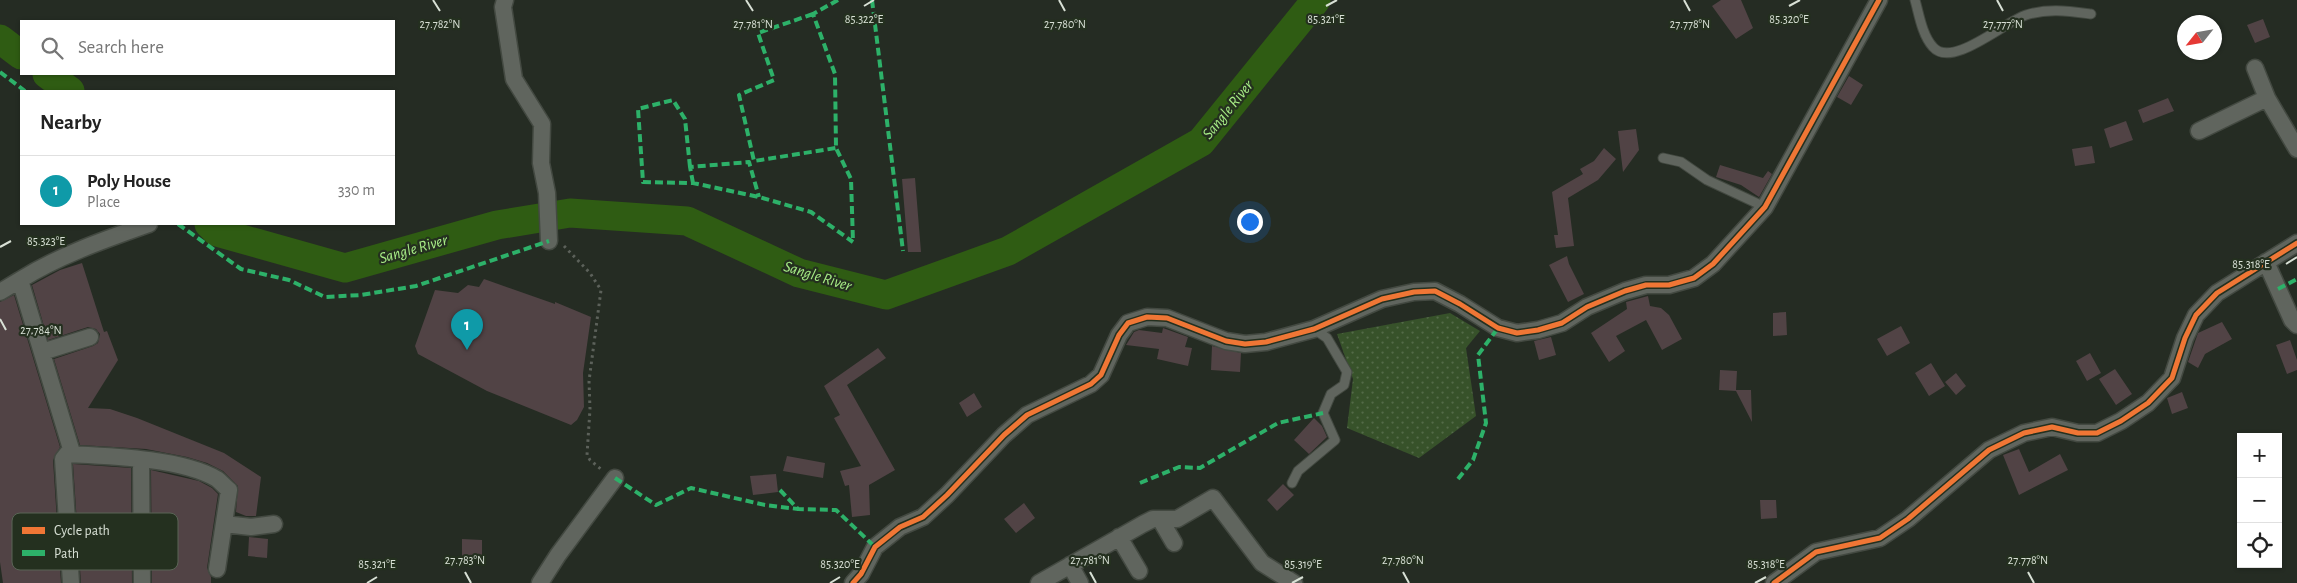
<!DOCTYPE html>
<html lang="en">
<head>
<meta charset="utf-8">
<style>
  :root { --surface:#fff; --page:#f2f2f2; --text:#222; --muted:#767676; --line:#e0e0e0; --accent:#1a73e8 }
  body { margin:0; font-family:"Alegreya Sans",sans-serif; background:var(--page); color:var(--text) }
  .controls { position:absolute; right:15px; bottom:15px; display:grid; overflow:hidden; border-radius:0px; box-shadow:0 1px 4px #0004 }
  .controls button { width:45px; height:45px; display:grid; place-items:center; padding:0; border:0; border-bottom:1px solid var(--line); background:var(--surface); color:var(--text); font:25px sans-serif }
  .compass { position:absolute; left:2177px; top:15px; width:45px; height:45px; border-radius:50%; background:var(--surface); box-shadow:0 1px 4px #0004; rotate:239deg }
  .you { position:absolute; left:1249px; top:221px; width:18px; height:18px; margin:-12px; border:4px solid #fff; border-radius:50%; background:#1a73e8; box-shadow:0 0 0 8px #1a73e833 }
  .badge { display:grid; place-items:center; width:32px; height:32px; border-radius:50%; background:var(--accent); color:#fff; font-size:16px; font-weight:700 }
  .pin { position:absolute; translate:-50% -41px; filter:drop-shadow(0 1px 2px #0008) }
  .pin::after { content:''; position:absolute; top:26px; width:18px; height:15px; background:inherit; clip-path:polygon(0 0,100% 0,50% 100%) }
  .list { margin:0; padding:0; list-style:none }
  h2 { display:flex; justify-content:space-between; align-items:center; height:65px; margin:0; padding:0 20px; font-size:21px }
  h2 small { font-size:16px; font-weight:400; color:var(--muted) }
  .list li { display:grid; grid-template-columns:32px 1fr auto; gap:15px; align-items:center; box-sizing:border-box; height:70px; padding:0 20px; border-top:1px solid var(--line) }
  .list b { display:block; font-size:19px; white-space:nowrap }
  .list p { margin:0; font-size:16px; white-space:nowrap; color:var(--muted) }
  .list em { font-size:16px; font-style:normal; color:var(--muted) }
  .icon { flex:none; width:28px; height:28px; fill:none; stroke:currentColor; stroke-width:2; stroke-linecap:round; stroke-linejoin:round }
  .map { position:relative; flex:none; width:2297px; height:583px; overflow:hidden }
  .search { position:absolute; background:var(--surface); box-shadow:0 1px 4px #0004; left:20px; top:20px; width:375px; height:55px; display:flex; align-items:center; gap:12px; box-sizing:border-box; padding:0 18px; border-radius:0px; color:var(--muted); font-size:19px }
  .panel { position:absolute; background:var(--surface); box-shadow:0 1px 4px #0004; left:20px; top:90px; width:375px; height:135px; border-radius:0px }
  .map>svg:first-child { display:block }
  .grass { fill:url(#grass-dots) }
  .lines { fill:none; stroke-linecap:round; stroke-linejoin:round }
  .river { stroke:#2f5c13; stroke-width:29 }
  .building { fill:#514345 }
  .lane-casing { stroke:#434941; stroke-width:11 }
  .street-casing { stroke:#434941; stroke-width:19 }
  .path { stroke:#5c615a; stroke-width:3; stroke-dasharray:2.5 4; stroke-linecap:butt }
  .lane { stroke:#60655e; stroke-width:9 }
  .street { stroke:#60655e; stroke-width:16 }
  .quiet { stroke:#2db169; stroke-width:4; stroke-dasharray:8 4; stroke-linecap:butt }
  .cycleway-casing { stroke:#24301f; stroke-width:8 }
  .cycleway { stroke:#f07635; stroke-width:5 }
  .ticks { fill:none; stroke:#d8e0d5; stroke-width:2 }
  .labels { text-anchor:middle; stroke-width:4.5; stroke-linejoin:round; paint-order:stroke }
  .water-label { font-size:16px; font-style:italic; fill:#a7ec86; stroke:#24301f }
  .key { fill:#24301f; stroke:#5a6556; stroke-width:1 }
  .key-label { font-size:14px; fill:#d8e0d5 }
  .ticks-label { font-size:12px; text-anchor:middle; fill:#d8e0d5; stroke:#24301f; stroke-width:4.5; stroke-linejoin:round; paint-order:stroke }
</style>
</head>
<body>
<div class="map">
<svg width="2297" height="583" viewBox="0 0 2297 583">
  <defs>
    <pattern id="grass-dots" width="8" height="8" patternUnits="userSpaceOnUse" patternTransform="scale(1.25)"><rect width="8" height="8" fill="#37522a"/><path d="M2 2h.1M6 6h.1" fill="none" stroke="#536b48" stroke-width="1.8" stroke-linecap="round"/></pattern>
  </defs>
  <rect width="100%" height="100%" fill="#252c23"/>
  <path class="grass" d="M 1450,313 L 1480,331 L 1466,348 L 1476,416 L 1419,458 L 1347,428 L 1353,379 L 1337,334 Z"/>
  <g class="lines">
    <path class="river" d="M 0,39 L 21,55
      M 47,74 L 70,91
      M 209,224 L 217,232 L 345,268 L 497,225 L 570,213 L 687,221 L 799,273 L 886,295 L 1008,251 L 1201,142 L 1316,0"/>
  </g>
  <path class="building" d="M 1721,0 L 1741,0 L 1753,28 L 1736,39 L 1712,6 Z
    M 2263,19 L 2270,37 L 2255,43 L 2247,25 Z
    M 1849,76 L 1863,85 L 1851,105 L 1837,97 Z
    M 2168,98 L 2174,111 L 2143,123 L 2138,110 Z
    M 2126,121 L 2133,140 L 2110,148 L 2104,129 Z
    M 1636,129 L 1639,150 L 1623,172 L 1618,131 Z
    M 2092,146 L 2095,163 L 2075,166 L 2072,149 Z
    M 1604,148 L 1616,159 L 1598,180 L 1568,198 L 1574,246 L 1556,248 L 1554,235 L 1558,235 L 1552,192 L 1583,174 L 1580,169 L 1594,161 Z
    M 1720,165 L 1763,178 L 1768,171 L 1772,174 L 1759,197 L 1741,185 L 1716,177 Z
    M 915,178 L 921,252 L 908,252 L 902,179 Z
    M 1567,256 L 1569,264 L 1584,294 L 1568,302 L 1549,265 Z
    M 82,263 L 104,332 L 107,331 L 118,360 L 88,408 L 110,409 L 137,418 L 224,453 L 261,477 L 256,516 L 246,516 L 236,512 L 238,486 L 223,471 L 207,463 L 187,457 L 146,449 L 80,445 L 54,359 L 93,346 L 98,343 L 100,334 L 96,329 L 88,327 L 48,340 L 32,285 L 60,270 Z
    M 484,279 L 555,304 L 555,302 L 591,317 L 583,373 L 584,407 L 577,420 L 571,425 L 487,391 L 418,354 L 415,346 L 435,290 L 458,293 L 468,285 L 479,287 Z
    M 14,295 L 60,447 L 53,460 L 61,583 L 3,583 L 0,562 L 0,302 Z
    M 1648,296 L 1650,306 L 1661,308 L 1669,315 L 1682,339 L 1662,350 L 1646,320 L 1616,336 L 1625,351 L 1609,362 L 1591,333 L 1627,309 L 1626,302 Z
    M 1786,312 L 1787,335 L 1773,336 L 1773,313 Z
    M 2222,322 L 2232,339 L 2205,354 L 2198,368 L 2188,362 L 2198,333 Z
    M 1901,326 L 1910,343 L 1887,356 L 1877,339 Z
    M 1163,328 L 1188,337 L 1185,347 L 1192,348 L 1188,366 L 1157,359 L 1159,349 L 1126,345 L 1134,332 L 1139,330 L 1162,333 Z
    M 1551,337 L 1556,355 L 1539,360 L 1534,341 Z
    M 2290,340 L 2297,360 L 2297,370 L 2287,374 L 2276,345 Z
    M 1212,346 L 1241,353 L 1240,372 L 1211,370 Z
    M 878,348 L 886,358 L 847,385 L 895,470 L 869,485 L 870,515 L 852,517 L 849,485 L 845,486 L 840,471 L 861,466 L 834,418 L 840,415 L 824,386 Z
    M 2090,353 L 2101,373 L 2087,381 L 2076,361 Z
    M 1931,363 L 1945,386 L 1929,396 L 1915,373 Z
    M 2115,369 L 2132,394 L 2116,405 L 2099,379 Z
    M 1720,370 L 1737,371 L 1736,390 L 1751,390 L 1752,422 L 1736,391 L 1719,390 Z
    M 1956,373 L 1966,386 L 1956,395 L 1945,382 Z
    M 2182,392 L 2188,408 L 2172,414 L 2167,398 Z
    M 974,393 L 982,407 L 967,417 L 959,403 Z
    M 1314,418 L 1322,426 L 1327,437 L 1309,454 L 1294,440 Z
    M 2019,449 L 2029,472 L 2060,454 L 2068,470 L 2019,495 L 2003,455 Z
    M 787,456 L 825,463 L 823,478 L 783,471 Z
    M 73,464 L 131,468 L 132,583 L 81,583 Z
    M 151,470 L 199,481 L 212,488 L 218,494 L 207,568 L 211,577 L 211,583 L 152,583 Z
    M 776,474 L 778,492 L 753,495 L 750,476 Z
    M 1283,484 L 1294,495 L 1277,511 L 1267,500 Z
    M 1760,500 L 1776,500 L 1777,518 L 1761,519 Z
    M 1024,503 L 1035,518 L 1016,533 L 1004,519 Z
    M 249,537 L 268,539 L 267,558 L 248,556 Z
    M 462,539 L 482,540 L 482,557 L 462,557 Z"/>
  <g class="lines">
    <g class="lane-casing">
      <path id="lane" d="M 1915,0 C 1919,14 1922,35 1933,47 C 1952,69 2004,22 2026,15 C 2048,8 2068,11 2091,14
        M 1663,158 L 1681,162 L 1707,180 L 1765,207
        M 1292,483 L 1298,471 L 1335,440 L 1323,413 L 1331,394 L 1344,385 L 1347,372 L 1327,338 L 1314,329"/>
    </g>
    <g class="street-casing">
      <path id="street" d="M 505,0 L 503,7 L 514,79 L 542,124 L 541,163 L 547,193 L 549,241
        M 2255,68 L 2267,98 L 2297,149
        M 2199,131 L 2267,98
        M 2266,262 L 2292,320 L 2297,325
        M 20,280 C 60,255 104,240 149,224
        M 0,292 L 20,280 L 71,449 L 63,459 L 71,583
        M 42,352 L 90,337
        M 68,454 C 109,456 182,458 217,479 C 221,482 225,487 229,490 L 217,569
        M 141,460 L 142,583
        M 1160,519 L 1174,543
        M 224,524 L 251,527 L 274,524
        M 1119,537 L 1139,571
        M 1070,565 L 1080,583
        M 540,583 L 558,555 L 615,478
        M 853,583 L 861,574 L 875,547 L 900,527 L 923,517 L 947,495 L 1004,435 L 1027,415 L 1091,384 L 1101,375 L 1119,335 L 1128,323 L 1147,317 L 1167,318 L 1226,341 L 1245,344 L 1266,342 L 1314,329 L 1382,299 L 1414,292 L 1435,291 L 1460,304 L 1498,328 L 1517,333 L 1538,330 L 1562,323 L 1587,307 L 1625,291 L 1646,285 L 1669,285 L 1694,278 L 1713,264 L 1765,207 L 1879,0
        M 1039,583 L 1143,524 L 1153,519 L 1177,519 L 1213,498 L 1262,563 L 1294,583
        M 1774,583 L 1816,552 L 1880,538 L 1908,519 L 1989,450 L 2024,433 L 2052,427 L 2078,433 L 2097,433 L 2121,421 L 2148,403 L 2172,378 L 2185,338 L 2196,315 L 2217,293 L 2297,243"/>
    </g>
    <path class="path" d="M 564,246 L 590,273 L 601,290 L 589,381 L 590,409 L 587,455 L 590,460 L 602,470"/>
    <use href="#lane" class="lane"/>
    <use href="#street" class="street"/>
    <path class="quiet" d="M 838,0 L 813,14 L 835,74 L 836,148 L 851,179 L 853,242
      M 872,0 L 903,251
      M 813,14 L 758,33 L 774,80 L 739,95 L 754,161 L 836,148
      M 0,72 L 25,91
      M 690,167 L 685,119 L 673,100 L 638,109 L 643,182 L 693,183 L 759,197 L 811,212 L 853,242
      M 693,183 L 690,167 L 749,162 L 759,197
      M 178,224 L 241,269 L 289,280 L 325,297 L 361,295 L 416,286 L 549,241
      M 2278,289 L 2297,279
      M 615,478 L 656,505 L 691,488 L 765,505 L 798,509
      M 1458,479 L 1473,460 L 1486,423 L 1478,355 L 1498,328
      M 1140,483 L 1179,467 L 1200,468 L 1278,423 L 1323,413
      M 780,490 L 798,509 L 836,510 L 875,547"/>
    <g class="cycleway-casing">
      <path id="cycleway" d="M 853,583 L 861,574 L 875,547 L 900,527 L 923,517 L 947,495 L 1004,435 L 1027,415 L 1091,384 L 1101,375 L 1119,335 L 1128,323 L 1147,317 L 1167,318 L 1226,341 L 1245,344 L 1266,342 L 1314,329 L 1382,299 L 1414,292 L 1435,291 L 1460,304 L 1498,328 L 1517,333 L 1538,330 L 1562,323 L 1587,307 L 1625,291 L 1646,285 L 1669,285 L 1694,278 L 1713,264 L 1765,207 L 1879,0
        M 1774,583 L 1816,552 L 1880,538 L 1908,519 L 1989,450 L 2024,433 L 2052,427 L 2078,433 L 2097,433 L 2121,421 L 2148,403 L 2172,378 L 2185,338 L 2196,315 L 2217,293 L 2297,243"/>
    </g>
    <use href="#cycleway" class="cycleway"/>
  </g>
  <path class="ticks" d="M 433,0 L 440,11M 746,0 L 753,11M 1059,0 L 1065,11M 1684,0 L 1690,11M 1997,0 L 2003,11M 864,6 L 874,0M 1326,6 L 1337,0M 1789,6 L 1800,0M 0,247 L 11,241M 2286,264 L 2297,257M 0,319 L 6,330M 465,572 L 471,583M 1090,572 L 1096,583M 1403,572 L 1409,583M 2028,572 L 2034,583M 367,583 L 377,577M 830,583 L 840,577M 1292,583 L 1303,577M 1755,583 L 1766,577"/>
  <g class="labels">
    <g class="water-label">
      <text transform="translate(1227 109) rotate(-51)" y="6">Sangle River</text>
      <text transform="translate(413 248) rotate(-16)" y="6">Sangle River</text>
      <text transform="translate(818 275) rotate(17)" y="6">Sangle River</text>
    </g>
  </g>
  <rect x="12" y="513" width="166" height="57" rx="8" class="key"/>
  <rect x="22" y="527" width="23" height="7" fill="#f07635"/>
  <rect x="22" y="550" width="23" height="6" fill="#2db169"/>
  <g class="key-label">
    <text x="54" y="535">Cycle path</text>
    <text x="54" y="558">Path</text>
  </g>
  <g class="ticks-label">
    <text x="864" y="23">85.322°E</text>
    <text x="1326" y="23">85.321°E</text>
    <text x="1789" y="23">85.320°E</text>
    <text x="440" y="28">27.782°N</text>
    <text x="753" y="28">27.781°N</text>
    <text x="1065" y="28">27.780°N</text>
    <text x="1690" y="28">27.778°N</text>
    <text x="2003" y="28">27.777°N</text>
    <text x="46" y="245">85.323°E</text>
    <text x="2251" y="268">85.318°E</text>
    <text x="41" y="334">27.784°N</text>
    <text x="465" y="564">27.783°N</text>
    <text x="1090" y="564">27.781°N</text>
    <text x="1403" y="564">27.780°N</text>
    <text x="2028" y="564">27.778°N</text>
    <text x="377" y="568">85.321°E</text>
    <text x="840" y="568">85.320°E</text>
    <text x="1303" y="568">85.319°E</text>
    <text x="1766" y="568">85.318°E</text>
  </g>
</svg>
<div class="controls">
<button>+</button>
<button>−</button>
<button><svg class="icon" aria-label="locate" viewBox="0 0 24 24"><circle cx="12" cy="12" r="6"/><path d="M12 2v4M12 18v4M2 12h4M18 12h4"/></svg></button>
</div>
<svg class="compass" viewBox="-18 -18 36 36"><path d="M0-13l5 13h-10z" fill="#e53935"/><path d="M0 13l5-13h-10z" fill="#767676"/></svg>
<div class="you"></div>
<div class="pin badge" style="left:467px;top:350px;background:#0f9aa8">1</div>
<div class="search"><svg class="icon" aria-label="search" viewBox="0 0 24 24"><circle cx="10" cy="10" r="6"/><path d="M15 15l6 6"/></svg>Search here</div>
<section class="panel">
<h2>Nearby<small></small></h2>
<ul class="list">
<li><span class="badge" style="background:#0f9aa8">1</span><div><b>Poly House</b><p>Place</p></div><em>330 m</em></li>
</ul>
</section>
</div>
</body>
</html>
